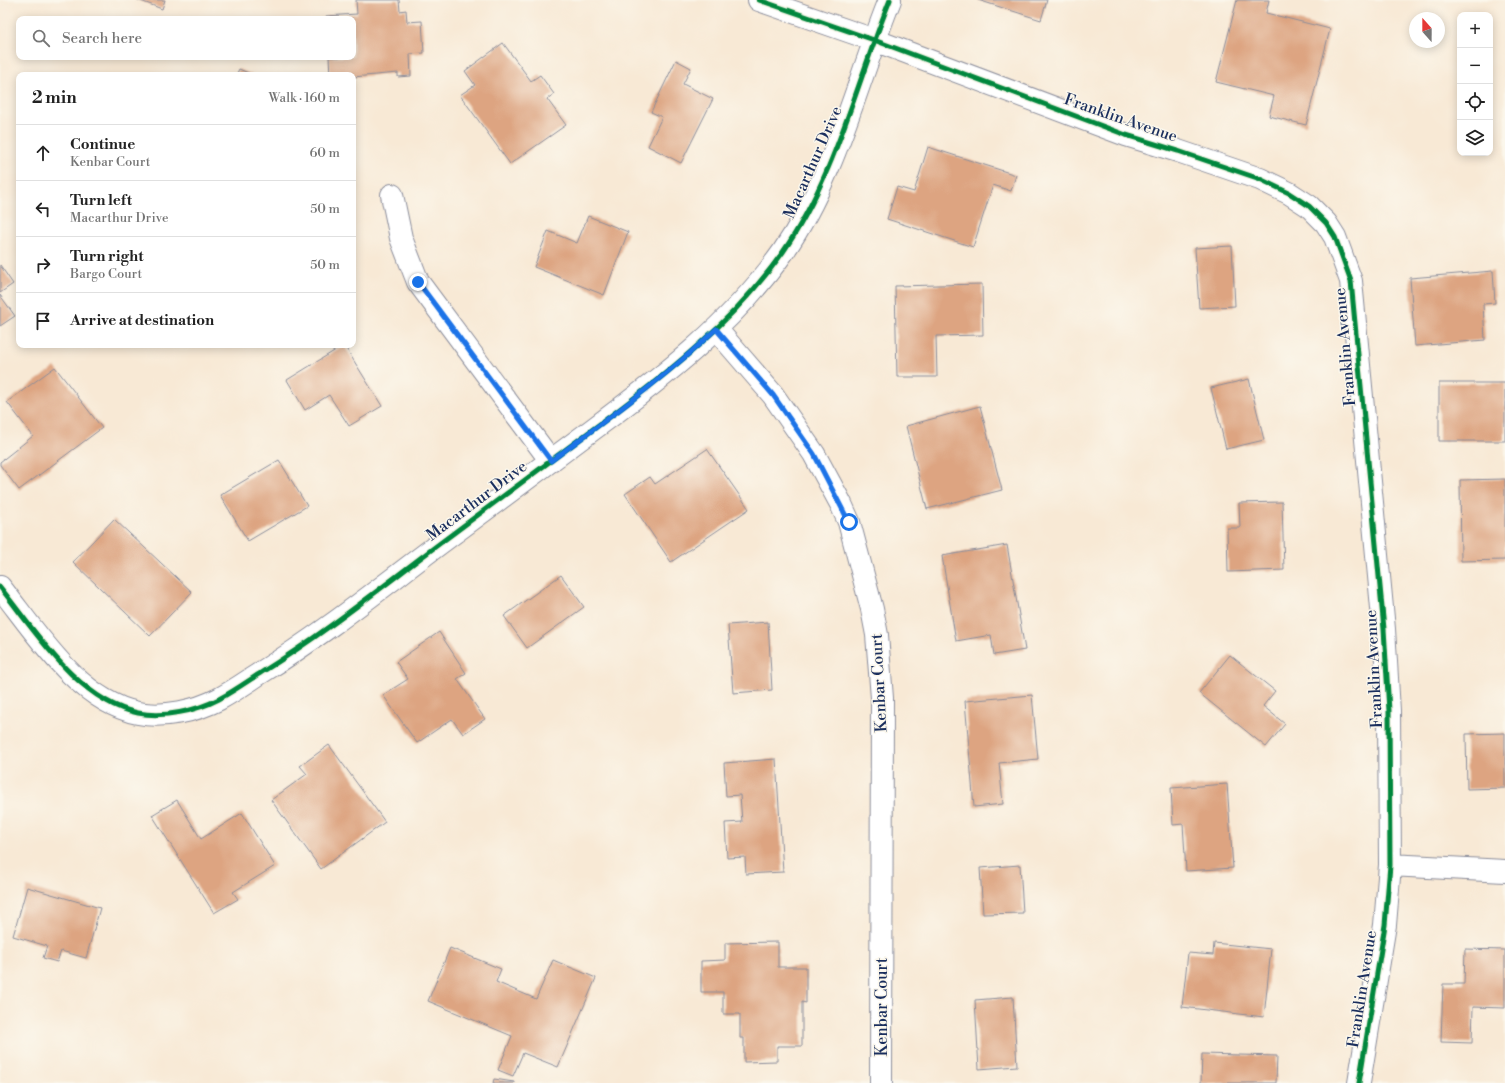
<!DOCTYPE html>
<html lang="en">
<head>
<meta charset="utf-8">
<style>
  :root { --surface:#fff; --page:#f6f6f6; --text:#222; --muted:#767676; --line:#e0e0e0 }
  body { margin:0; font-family:"Libre Bodoni",serif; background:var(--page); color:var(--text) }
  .controls { position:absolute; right:12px; top:12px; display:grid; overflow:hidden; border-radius:8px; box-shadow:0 2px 10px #0003 }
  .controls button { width:36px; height:36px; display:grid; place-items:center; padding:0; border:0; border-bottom:1px solid var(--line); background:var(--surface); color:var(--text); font:20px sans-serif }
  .compass { position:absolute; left:1409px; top:12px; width:36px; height:36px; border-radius:50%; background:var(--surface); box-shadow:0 2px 10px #0003; rotate:339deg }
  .stop { position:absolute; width:12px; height:12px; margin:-9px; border:3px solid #1a73e8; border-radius:50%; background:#fff }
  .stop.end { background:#1a73e8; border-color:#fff; box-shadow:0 1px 4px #0008 }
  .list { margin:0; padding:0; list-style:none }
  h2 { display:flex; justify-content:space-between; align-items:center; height:52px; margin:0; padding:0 16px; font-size:17px }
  h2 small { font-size:13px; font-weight:400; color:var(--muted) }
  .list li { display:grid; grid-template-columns:26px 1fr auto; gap:12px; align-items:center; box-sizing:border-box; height:56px; padding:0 16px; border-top:1px solid var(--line) }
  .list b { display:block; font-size:15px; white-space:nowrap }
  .list p { margin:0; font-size:13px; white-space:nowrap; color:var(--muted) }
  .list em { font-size:13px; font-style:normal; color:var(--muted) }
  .icon { flex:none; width:22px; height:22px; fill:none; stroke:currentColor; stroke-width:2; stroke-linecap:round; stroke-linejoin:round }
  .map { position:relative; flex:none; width:1505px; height:1083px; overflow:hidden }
  .search { position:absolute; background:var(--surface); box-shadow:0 2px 10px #0003; left:16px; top:16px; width:340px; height:44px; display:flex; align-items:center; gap:10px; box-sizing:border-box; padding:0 14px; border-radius:8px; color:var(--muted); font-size:15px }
  .panel { position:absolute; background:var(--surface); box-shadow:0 2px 10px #0003; left:16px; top:72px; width:340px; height:276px; border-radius:8px }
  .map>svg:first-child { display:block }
  .building { fill:#dda481 }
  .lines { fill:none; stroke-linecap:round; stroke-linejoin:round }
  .minor-casing { stroke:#8a8c9a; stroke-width:24 }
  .minor { stroke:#fff; stroke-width:22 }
  .cycleway-casing { stroke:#fbf7ec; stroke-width:8 }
  .cycleway { stroke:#00873e; stroke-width:5 }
  .route { stroke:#1a73e8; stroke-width:5 }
  .labels { text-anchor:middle; stroke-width:3; stroke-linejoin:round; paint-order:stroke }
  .street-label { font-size:16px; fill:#1b2f5e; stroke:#fbf7ec }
</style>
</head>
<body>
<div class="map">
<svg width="1505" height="1083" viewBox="0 0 1505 1083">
  <rect width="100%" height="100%" fill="#fbf7ec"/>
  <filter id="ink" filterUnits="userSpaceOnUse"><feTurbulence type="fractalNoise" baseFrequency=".025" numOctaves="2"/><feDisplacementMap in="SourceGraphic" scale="8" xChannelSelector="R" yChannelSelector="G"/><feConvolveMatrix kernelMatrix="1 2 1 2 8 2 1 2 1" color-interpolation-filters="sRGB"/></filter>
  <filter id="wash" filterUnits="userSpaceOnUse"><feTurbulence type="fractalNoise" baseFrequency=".012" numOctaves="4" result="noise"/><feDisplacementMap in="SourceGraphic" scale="16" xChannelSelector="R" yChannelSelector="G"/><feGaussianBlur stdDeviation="0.9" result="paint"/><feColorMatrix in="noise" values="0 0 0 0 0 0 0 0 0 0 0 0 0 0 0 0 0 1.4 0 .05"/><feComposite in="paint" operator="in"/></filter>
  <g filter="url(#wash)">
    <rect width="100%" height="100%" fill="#f8e9d5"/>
    <g id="blocks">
      <path class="building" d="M 138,0 L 165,0 L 162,9 Z
        M 356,0 L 399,0 L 400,11 L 406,10 L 407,22 L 422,21 L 424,53 L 410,54 L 411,76 L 398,77 L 398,73 L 353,77 L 353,75 L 330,75 L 329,57 L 353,57 L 353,19 L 326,19 L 326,16 L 357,14 Z
        M 978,0 L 1047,0 L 1041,20 Z
        M 1237,0 L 1269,0 L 1266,13 L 1330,29 L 1306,125 L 1269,116 L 1274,96 L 1216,82 Z
        M 503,43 L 531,81 L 540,75 L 554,94 L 547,99 L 566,125 L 510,164 L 460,95 L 475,85 L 465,71 Z
        M 676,60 L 691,68 L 683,84 L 713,99 L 681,163 L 648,146 L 662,117 L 651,112 Z
        M 239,69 L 253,75 L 236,75 Z
        M 928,147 L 1016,175 L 1011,191 L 993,185 L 973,247 L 887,219 L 897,187 L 914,192 Z
        M 588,216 L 628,232 L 604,295 L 534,267 L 548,231 L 577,243 Z
        M 1232,246 L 1235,306 L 1199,308 L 1195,248 Z
        M 0,265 L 13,284 L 0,293 Z
        M 1493,271 L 1495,303 L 1483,304 L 1485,340 L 1415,346 L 1410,278 Z
        M 982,284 L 983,335 L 936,336 L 937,377 L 897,377 L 895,286 Z
        M 0,295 L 15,316 L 0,326 Z
        M 344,345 L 382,406 L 349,426 L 329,395 L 305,410 L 287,380 Z
        M 55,367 L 102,428 L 19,490 L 0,465 L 0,462 L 33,436 L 7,402 Z
        M 1249,379 L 1264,440 L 1226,449 L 1211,388 Z
        M 1439,383 L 1505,383 L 1505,441 L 1439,441 Z
        M 980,406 L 1002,490 L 927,509 L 906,426 Z
        M 707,449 L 749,509 L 671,562 L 625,494 L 650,477 L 655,484 Z
        M 279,460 L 307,506 L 248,541 L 220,495 Z
        M 1505,479 L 1505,560 L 1461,561 L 1460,480 Z
        M 1282,502 L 1284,570 L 1228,572 L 1227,528 L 1240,528 L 1239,503 Z
        M 114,519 L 192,592 L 150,636 L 73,562 Z
        M 1007,545 L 1025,650 L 994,655 L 991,635 L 956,641 L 942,556 Z
        M 561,575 L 584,607 L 527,648 L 504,616 Z
        M 768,622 L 772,690 L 733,693 L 728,625 Z
        M 439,632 L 466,673 L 457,679 L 485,719 L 463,734 L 452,719 L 417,743 L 383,695 L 408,679 L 396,662 Z
        M 1230,655 L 1275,691 L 1263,706 L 1285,724 L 1266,747 L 1199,693 Z
        M 1032,695 L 1038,759 L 999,763 L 1003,804 L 974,807 L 965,701 Z
        M 1505,733 L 1505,788 L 1467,789 L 1466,734 Z
        M 329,745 L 385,822 L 321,869 L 271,800 L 307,774 L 300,766 Z
        M 776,759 L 783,872 L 746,874 L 745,857 L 727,858 L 725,823 L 742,822 L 740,795 L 726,796 L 724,763 Z
        M 1227,784 L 1233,868 L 1186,871 L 1183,824 L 1173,825 L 1171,788 Z
        M 177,800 L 201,839 L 242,813 L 275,866 L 233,892 L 238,899 L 214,913 L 152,815 Z
        M 1020,865 L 1023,913 L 983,914 L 980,868 Z
        M 27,887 L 100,908 L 86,958 L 61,951 L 57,962 L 43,958 L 47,946 L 13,936 Z
        M 778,942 L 778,967 L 806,967 L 806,1003 L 802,1002 L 802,1046 L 777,1046 L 777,1061 L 744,1062 L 744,1038 L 740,1038 L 740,1014 L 723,1014 L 723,992 L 701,992 L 701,961 L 725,960 L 725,943 Z
        M 1214,943 L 1271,949 L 1264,1017 L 1182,1007 L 1188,953 L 1213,955 Z
        M 450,948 L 501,969 L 496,982 L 536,999 L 553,960 L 596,978 L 558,1067 L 523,1053 L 513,1076 L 498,1070 L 512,1036 L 428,1001 Z
        M 1465,949 L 1505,950 L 1505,1008 L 1473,1007 L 1472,1043 L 1441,1042 L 1443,984 L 1464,984 Z
        M 1013,997 L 1017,1066 L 979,1069 L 975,1000 Z
        M 1202,1054 L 1277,1056 L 1276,1083 L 1201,1083 Z
        M 494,1079 L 514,1082 L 514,1083 L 493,1083 Z"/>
    </g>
  </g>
  <g filter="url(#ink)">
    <use href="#blocks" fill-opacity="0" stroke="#8a8c9a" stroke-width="1"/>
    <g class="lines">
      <g class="minor-casing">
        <path id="minor" d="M 759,0 L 874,40 L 1126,135 L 1178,151 L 1260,179 L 1289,193 L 1309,206 L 1326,223 L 1335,237 L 1351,281 L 1384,629 L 1389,711 L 1390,865 L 1385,925 L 1359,1083
          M 392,195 L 401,238 L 418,282 L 551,461
          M 716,329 L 773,395 L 814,454 L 841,504 L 849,522 L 872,609 L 877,635 L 882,698 L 881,1083
          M 0,587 C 36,632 78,701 138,713 C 164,718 196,711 219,699 C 234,691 248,681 262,672 C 325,633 384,585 443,541 C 493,504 543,467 592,430 C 662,378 732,324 783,252 C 835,177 856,84 890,0
          M 1390,865 L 1505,871"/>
      </g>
      <use href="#minor" class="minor"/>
      <g class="cycleway-casing">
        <path id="cycleway" d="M 759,0 L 874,40 L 1126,135 L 1178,151 L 1260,179 L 1289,193 L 1309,206 L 1326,223 L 1335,237 L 1351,281 L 1384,629 L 1389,711 L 1390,865 L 1385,925 L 1359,1083
          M 0,587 C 36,632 78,701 138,713 C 164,718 196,711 219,699 C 234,691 248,681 262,672 C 325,633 384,585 443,541 C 493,504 543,467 592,430 C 662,378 732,324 783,252 C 835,177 856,84 890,0"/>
      </g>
      <use href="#cycleway" class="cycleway"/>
    </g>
  </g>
  <g class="lines" filter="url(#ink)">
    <path class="route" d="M 418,282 L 551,461 C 607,419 665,378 716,329 L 773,395 L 814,454 L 849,522"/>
  </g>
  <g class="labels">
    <g class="street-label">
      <text transform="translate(1121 117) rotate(19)" y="6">Franklin Avenue</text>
      <text transform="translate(812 162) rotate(-66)" y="6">Macarthur Drive</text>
      <text transform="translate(1344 347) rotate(-95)" y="6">Franklin Avenue</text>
      <text transform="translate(476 500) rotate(-37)" y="6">Macarthur Drive</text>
      <text transform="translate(1373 669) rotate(-93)" y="6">Franklin Avenue</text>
      <text transform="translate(878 683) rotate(-93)" y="6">Kenbar Court</text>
      <text transform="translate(1361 989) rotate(-81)" y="6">Franklin Avenue</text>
      <text transform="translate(881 1007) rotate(-90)" y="6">Kenbar Court</text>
    </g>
  </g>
</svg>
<div class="controls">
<button>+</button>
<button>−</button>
<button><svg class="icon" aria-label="locate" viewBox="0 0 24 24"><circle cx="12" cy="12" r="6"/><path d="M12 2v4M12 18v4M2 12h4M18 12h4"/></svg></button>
<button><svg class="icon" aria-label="layers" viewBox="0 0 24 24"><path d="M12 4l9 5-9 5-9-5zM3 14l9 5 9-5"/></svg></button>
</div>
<svg class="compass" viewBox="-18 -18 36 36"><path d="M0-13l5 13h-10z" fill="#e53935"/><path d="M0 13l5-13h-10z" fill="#767676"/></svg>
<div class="stop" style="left:849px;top:522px"></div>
<div class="stop end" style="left:418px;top:282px"></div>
<div class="search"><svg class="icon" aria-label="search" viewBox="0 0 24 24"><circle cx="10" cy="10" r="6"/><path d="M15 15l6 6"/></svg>Search here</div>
<section class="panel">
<h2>2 min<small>Walk · 160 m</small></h2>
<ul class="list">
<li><svg class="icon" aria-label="ahead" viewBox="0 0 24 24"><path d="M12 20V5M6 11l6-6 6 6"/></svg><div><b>Continue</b><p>Kenbar Court</p></div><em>60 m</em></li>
<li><svg class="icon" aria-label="left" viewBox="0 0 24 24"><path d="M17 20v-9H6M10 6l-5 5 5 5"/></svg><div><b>Turn left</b><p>Macarthur Drive</p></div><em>50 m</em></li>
<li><svg class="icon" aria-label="right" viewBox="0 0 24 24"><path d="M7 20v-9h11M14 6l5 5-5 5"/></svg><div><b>Turn right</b><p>Bargo Court</p></div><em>50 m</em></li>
<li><svg class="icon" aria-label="arrive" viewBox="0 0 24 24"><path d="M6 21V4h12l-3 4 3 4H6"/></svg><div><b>Arrive at destination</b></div></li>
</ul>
</section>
</div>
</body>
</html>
